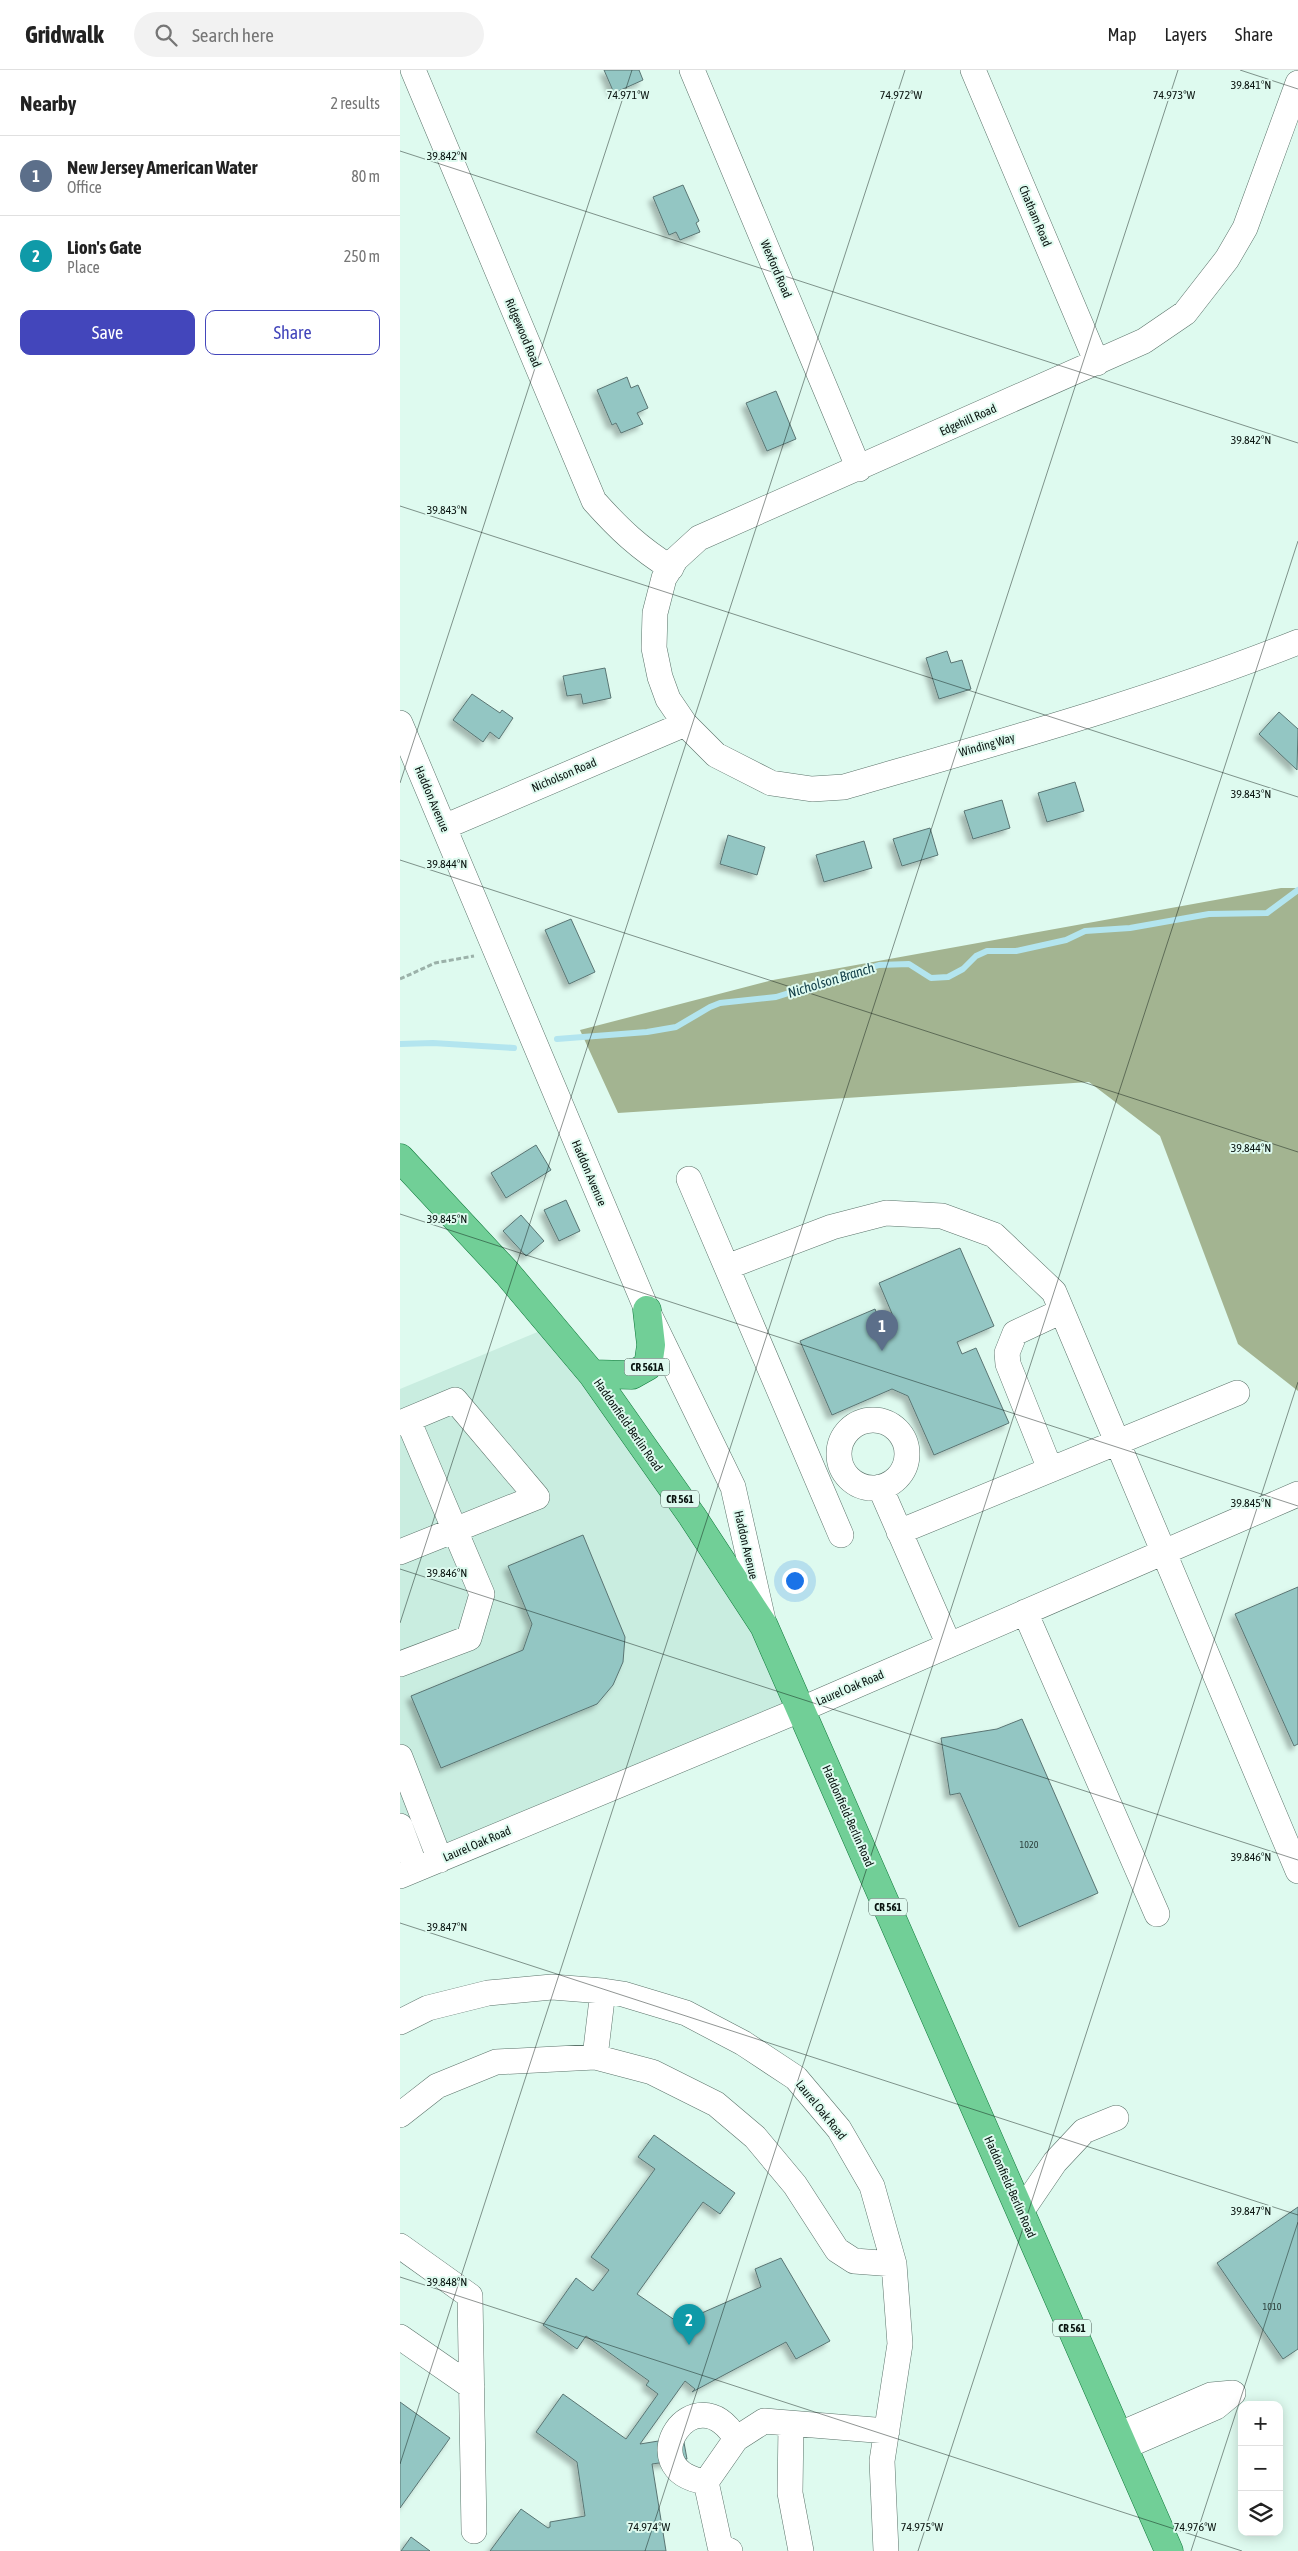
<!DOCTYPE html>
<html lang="en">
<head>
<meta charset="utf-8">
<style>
  :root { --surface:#fff; --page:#f2f2f2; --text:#222; --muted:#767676; --line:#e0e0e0; --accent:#4346bb }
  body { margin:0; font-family:"Asap Condensed",sans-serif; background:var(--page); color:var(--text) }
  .controls { position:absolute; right:15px; bottom:15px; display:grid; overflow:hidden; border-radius:10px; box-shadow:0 2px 12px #0003 }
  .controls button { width:45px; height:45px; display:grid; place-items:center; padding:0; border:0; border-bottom:1px solid var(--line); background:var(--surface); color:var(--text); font:25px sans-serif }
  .you { position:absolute; left:394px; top:1510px; width:18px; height:18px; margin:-12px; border:4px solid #fff; border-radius:50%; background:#1a73e8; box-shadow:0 0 0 8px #1a73e833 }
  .badge { display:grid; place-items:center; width:32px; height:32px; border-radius:50%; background:var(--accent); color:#fff; font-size:16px; font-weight:700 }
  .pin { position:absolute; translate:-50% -41px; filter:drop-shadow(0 1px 2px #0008) }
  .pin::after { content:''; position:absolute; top:26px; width:18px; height:15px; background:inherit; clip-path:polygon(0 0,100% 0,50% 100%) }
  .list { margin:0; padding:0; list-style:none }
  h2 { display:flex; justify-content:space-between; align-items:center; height:65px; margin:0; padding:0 20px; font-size:21px }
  h2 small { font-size:16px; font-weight:400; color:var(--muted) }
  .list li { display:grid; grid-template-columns:32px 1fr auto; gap:15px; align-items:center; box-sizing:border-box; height:80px; padding:0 20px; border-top:1px solid var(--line) }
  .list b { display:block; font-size:19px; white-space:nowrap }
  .list p { margin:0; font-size:16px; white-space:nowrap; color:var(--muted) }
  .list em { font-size:16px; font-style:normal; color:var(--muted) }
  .actions { display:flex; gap:10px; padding:15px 20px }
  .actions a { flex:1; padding:11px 0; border:1px solid var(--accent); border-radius:10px; text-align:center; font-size:18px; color:var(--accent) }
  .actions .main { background:var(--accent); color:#fff }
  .icon { flex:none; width:28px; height:28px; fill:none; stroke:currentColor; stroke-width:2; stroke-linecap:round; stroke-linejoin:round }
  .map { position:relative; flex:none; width:898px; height:2481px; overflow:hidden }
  header { display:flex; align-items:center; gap:30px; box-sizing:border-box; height:70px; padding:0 25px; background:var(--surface); border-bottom:1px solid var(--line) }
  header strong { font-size:24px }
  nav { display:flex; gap:28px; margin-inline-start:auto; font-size:18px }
  .search { width:350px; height:45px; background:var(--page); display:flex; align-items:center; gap:12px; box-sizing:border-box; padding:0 18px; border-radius:28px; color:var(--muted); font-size:19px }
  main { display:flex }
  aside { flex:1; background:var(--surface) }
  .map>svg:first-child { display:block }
  .built { fill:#c9ede0 }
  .forest { fill:#a3b491 }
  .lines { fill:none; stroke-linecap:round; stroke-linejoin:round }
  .stream { stroke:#b3e5ef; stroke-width:6 }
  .building { fill:#93c6c3; stroke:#5a7573; filter:url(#shadow) }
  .minor-casing { stroke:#5b736a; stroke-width:26 }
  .major-casing { stroke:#0f783a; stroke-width:29 }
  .path { stroke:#9bb1a9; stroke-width:3; stroke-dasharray:5 2.5; stroke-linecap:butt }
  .minor { stroke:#fff; stroke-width:25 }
  .major { stroke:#71cf97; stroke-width:28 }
  .ticks { fill:none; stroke:#09130f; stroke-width:1; stroke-opacity:0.45 }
  .labels { text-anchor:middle; stroke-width:4; stroke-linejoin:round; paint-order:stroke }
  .number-label { font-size:10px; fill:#2c403c }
  .shield { fill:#defaef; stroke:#495852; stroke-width:1 }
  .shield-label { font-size:11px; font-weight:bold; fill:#09130f }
  .street-label { font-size:12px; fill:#09130f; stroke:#defaef }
  .water-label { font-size:14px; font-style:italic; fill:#16424b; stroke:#defaef }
  .ticks-label { font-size:12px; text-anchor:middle; fill:#09130f; stroke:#defaef; stroke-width:4; stroke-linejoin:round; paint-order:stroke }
</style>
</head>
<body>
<header>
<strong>Gridwalk</strong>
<div class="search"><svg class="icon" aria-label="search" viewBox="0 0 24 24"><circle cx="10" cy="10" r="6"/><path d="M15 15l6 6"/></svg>Search here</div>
<nav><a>Map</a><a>Layers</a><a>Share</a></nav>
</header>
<main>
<aside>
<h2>Nearby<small>2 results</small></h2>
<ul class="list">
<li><span class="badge" style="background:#5c6f8a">1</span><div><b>New Jersey American Water</b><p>Office</p></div><em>80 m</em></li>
<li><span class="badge" style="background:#0f9aa8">2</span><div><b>Lion's Gate</b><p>Place</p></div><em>250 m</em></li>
</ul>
<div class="actions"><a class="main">Save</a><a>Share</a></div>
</aside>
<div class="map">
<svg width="898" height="2481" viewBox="0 0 898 2481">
  <defs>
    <filter id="shadow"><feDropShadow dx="-4.5" dy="4.5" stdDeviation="2.5" flood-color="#0004"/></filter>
  </defs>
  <rect width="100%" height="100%" fill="#defaef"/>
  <path class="built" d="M 152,1256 L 192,1304 L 402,1639 L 0,1806 L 0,1319 Z"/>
  <path class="forest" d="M 881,818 L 898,818 L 898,1321 L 838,1274 L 760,1066 L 689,1012 L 218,1043 L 180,960 L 373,910 Z"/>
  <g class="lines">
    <path class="stream" d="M 157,969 L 247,962 L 276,957 L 310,937 L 320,933 L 376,927 L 479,895 L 509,894 L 531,908 L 548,907 L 563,899 L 576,886 L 587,881 L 616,881 L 666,870 L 685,861 L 730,858 L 809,844 L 867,843 L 898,820
      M 0,974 L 33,973 L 114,978"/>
  </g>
  <path class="building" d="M 204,0 L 239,0 L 243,10 L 214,23 Z
    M 283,115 L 299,151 L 296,153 L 300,162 L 280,170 L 276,162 L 269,165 L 253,127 Z
    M 227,307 L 231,318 L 238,315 L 248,338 L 237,343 L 243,354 L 221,363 L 216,353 L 212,355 L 197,320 Z
    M 376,321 L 396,369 L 367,381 L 346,333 Z
    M 547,581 L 551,593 L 562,590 L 571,619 L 539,629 L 526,588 Z
    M 205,598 L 211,628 L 183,634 L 181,624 L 167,626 L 163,606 Z
    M 72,624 L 100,643 L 102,640 L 113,648 L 99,669 L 90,662 L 83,672 L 53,650 Z
    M 879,642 L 898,659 L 897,700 L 859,664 Z
    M 675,712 L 684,741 L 647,752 L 638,723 Z
    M 602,730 L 610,758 L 573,769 L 564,741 Z
    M 530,758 L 538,785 L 502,796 L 493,769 Z
    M 328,765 L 365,777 L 357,805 L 320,794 Z
    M 464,771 L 472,798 L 424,812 L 416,785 Z
    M 171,849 L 195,902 L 169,914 L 145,860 Z
    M 136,1075 L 151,1100 L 106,1128 L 91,1103 Z
    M 166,1130 L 180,1161 L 159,1171 L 144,1140 Z
    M 121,1145 L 144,1171 L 126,1186 L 103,1161 Z
    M 560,1178 L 594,1256 L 557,1272 L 562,1284 L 576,1278 L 609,1353 L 534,1385 L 508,1326 L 492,1319 L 432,1345 L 400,1271 L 475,1239 L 480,1251 L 493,1246 L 479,1213 Z
    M 183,1465 L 225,1567 L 223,1592 L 213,1615 L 197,1634 L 41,1698 L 11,1626 L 123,1580 L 132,1554 L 108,1496 Z
    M 898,1517 L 898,1674 L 894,1676 L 835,1544 Z
    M 622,1649 L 698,1823 L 619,1857 L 560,1723 L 550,1725 L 541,1668 L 597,1659 Z
    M 254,2065 L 335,2123 L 320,2144 L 303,2132 L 237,2224 L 279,2253 L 361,2217 L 355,2199 L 381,2188 L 430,2271 L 396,2289 L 386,2272 L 292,2322 L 295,2319 L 285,2311 L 240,2374 L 283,2367 L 287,2389 L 252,2394 L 266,2481 L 90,2481 L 121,2439 L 148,2458 L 150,2457 L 150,2452 L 185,2446 L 177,2392 L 136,2362 L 163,2324 L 226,2369 L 258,2324 L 246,2315 L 249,2311 L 186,2266 L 177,2279 L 143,2255 L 176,2208 L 193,2221 L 209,2200 L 191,2187 L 255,2099 L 238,2087 Z
    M 898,2137 L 898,2279 L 883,2289 L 817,2193 Z
    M 0,2332 L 50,2368 L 0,2438 Z
    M 11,2467 L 30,2481 L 1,2481 Z"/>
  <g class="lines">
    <g class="minor-casing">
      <path id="minor" d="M 13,0 L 194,431 C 219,459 239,478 271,498
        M 292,0 L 459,399
        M 573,0 L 697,293
        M 898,13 L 845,158 L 827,189 L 785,243 L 744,271 L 299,468 L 276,489 L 264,508 L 255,543 L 254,578 L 260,607 L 268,629 L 285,654 L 316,685 L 371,713 L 412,719 L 444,717 C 596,673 750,631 898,572
        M 0,653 L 247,1240 L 333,1417 L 363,1550
        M 44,757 L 285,654
        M 289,1109 L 441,1465
        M 327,1197 L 432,1157 L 486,1143 L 542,1146 L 594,1165 L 654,1222 L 898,1801
        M439 1384a34 34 0 1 1 68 0a34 34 0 1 1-68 0Z
        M 0,1353 L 55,1330 L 137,1427 L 0,1482
        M 650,1399 L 608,1294 L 607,1283 L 615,1263 L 662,1241
        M 480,1417 L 549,1575
        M 499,1462 L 837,1323
        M 625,1542 L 757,1844
        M 0,1594 L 69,1568 L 82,1524 L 8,1350
        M 0,1687 L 40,1790
        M 0,1756 L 16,1799
        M 0,1806 L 402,1639 L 898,1424
        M 0,1952 L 28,1938 L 88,1923 L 152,1917 L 203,1921 L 223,1924 L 286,1943 L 343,1973 L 396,2008 L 439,2059 L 472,2116 L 494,2194 L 500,2274 L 482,2391 L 486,2481
        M 195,1987 L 203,1921
        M 0,2045 L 37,2016 L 96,1992 L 195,1987 L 252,2002 L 316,2034 L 355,2067 L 395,2115 L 437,2180 L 454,2191 L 494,2194
        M 621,2142 L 655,2092 L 684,2061 L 716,2048
        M 0,2176 L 70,2226 L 74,2461
        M 0,2267 L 72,2317
        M 391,2354 L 390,2423 L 401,2481
        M 718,2365 L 811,2325 L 833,2323 L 816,2337 L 724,2377
        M 306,2412 C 228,2400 295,2301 336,2369
        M 330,2481 L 320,2476 L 306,2412 L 336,2369 L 364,2351 L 487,2361"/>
    </g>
    <g class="major-casing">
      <path id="major" d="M 0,1088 L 107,1203 L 192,1304 L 292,1446 L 364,1556 L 769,2481
        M 192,1304 L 232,1305 L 248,1296 L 251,1275 L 247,1240"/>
    </g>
    <path class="path" d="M 0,909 L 35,893 L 74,886"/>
    <use href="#minor" class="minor"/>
    <use href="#major" class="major"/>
  </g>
  <path class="ticks" d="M 840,0 L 898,19M 0,81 L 898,373M 0,436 L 898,727M 0,713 L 232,0M 0,790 L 898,1082M 0,1144 L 898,1436M 0,1499 L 898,1790M 0,1553 L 505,0M 0,1853 L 898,2145M 0,2207 L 842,2481M 0,2394 L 778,0M 245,2481 L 898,471M 518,2481 L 898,1312M 791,2481 L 898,2152"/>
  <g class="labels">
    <g class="number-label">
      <text x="629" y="1778">1020</text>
      <text x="872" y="2240">1010</text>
    </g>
    <g class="shield">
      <rect x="224.5" y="1288.5" width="45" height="17" rx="4"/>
      <rect x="261" y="1420.5" width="38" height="17" rx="4"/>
      <rect x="469" y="1828.5" width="38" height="17" rx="4"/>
      <rect x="653" y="2249.5" width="38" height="17" rx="4"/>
    </g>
    <g class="shield-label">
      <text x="247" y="1301">CR 561A</text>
      <text x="280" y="1433">CR 561</text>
      <text x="488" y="1841">CR 561</text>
      <text x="672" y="2262">CR 561</text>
    </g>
    <g class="street-label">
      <text transform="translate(635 146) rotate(67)" y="4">Chatham Road</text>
      <text transform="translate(376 199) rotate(67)" y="4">Wexford Road</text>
      <text transform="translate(123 263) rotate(67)" y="4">Ridgewood Road</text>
      <text transform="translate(568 350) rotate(-24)" y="4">Edgehill Road</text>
      <text transform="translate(587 675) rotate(-16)" y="4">Winding Way</text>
      <text transform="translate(164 705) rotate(-23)" y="4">Nicholson Road</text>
      <text transform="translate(32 729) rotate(67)" y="4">Haddon Avenue</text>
      <text transform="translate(189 1103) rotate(67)" y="4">Haddon Avenue</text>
      <text transform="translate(228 1355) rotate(55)" y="4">Haddonfield-Berlin Road</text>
      <text transform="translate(346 1475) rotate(77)" y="4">Haddon Avenue</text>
      <text transform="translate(450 1618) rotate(-23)" y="4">Laurel Oak Road</text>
      <text transform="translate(448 1746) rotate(66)" y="4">Haddonfield-Berlin Road</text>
      <text transform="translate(77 1774) rotate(-23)" y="4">Laurel Oak Road</text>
      <text transform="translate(421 2040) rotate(51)" y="4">Laurel Oak Road</text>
      <text transform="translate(610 2117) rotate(66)" y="4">Haddonfield-Berlin Road</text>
    </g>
    <g class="water-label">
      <text transform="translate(431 910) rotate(-17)" y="5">Nicholson Branch</text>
    </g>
  </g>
  <g class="ticks-label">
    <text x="851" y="19">39.841°N</text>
    <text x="228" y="29">74.971°W</text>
    <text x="501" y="29">74.972°W</text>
    <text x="774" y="29">74.973°W</text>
    <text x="47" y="90">39.842°N</text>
    <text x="851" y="374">39.842°N</text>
    <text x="47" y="444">39.843°N</text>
    <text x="851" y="728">39.843°N</text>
    <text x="47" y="798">39.844°N</text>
    <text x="851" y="1082">39.844°N</text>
    <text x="47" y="1153">39.845°N</text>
    <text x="851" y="1437">39.845°N</text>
    <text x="47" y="1507">39.846°N</text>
    <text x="851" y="1791">39.846°N</text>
    <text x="47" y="1861">39.847°N</text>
    <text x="851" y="2145">39.847°N</text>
    <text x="47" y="2216">39.848°N</text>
    <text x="249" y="2461">74.974°W</text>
    <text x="522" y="2461">74.975°W</text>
    <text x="795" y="2461">74.976°W</text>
  </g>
</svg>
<div class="controls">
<button>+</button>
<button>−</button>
<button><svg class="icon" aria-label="layers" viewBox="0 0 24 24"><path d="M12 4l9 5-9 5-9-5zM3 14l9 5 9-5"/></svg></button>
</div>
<div class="you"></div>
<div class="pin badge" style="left:482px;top:1281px;background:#5c6f8a">1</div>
<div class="pin badge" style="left:289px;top:2275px;background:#0f9aa8">2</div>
</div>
</main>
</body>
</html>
